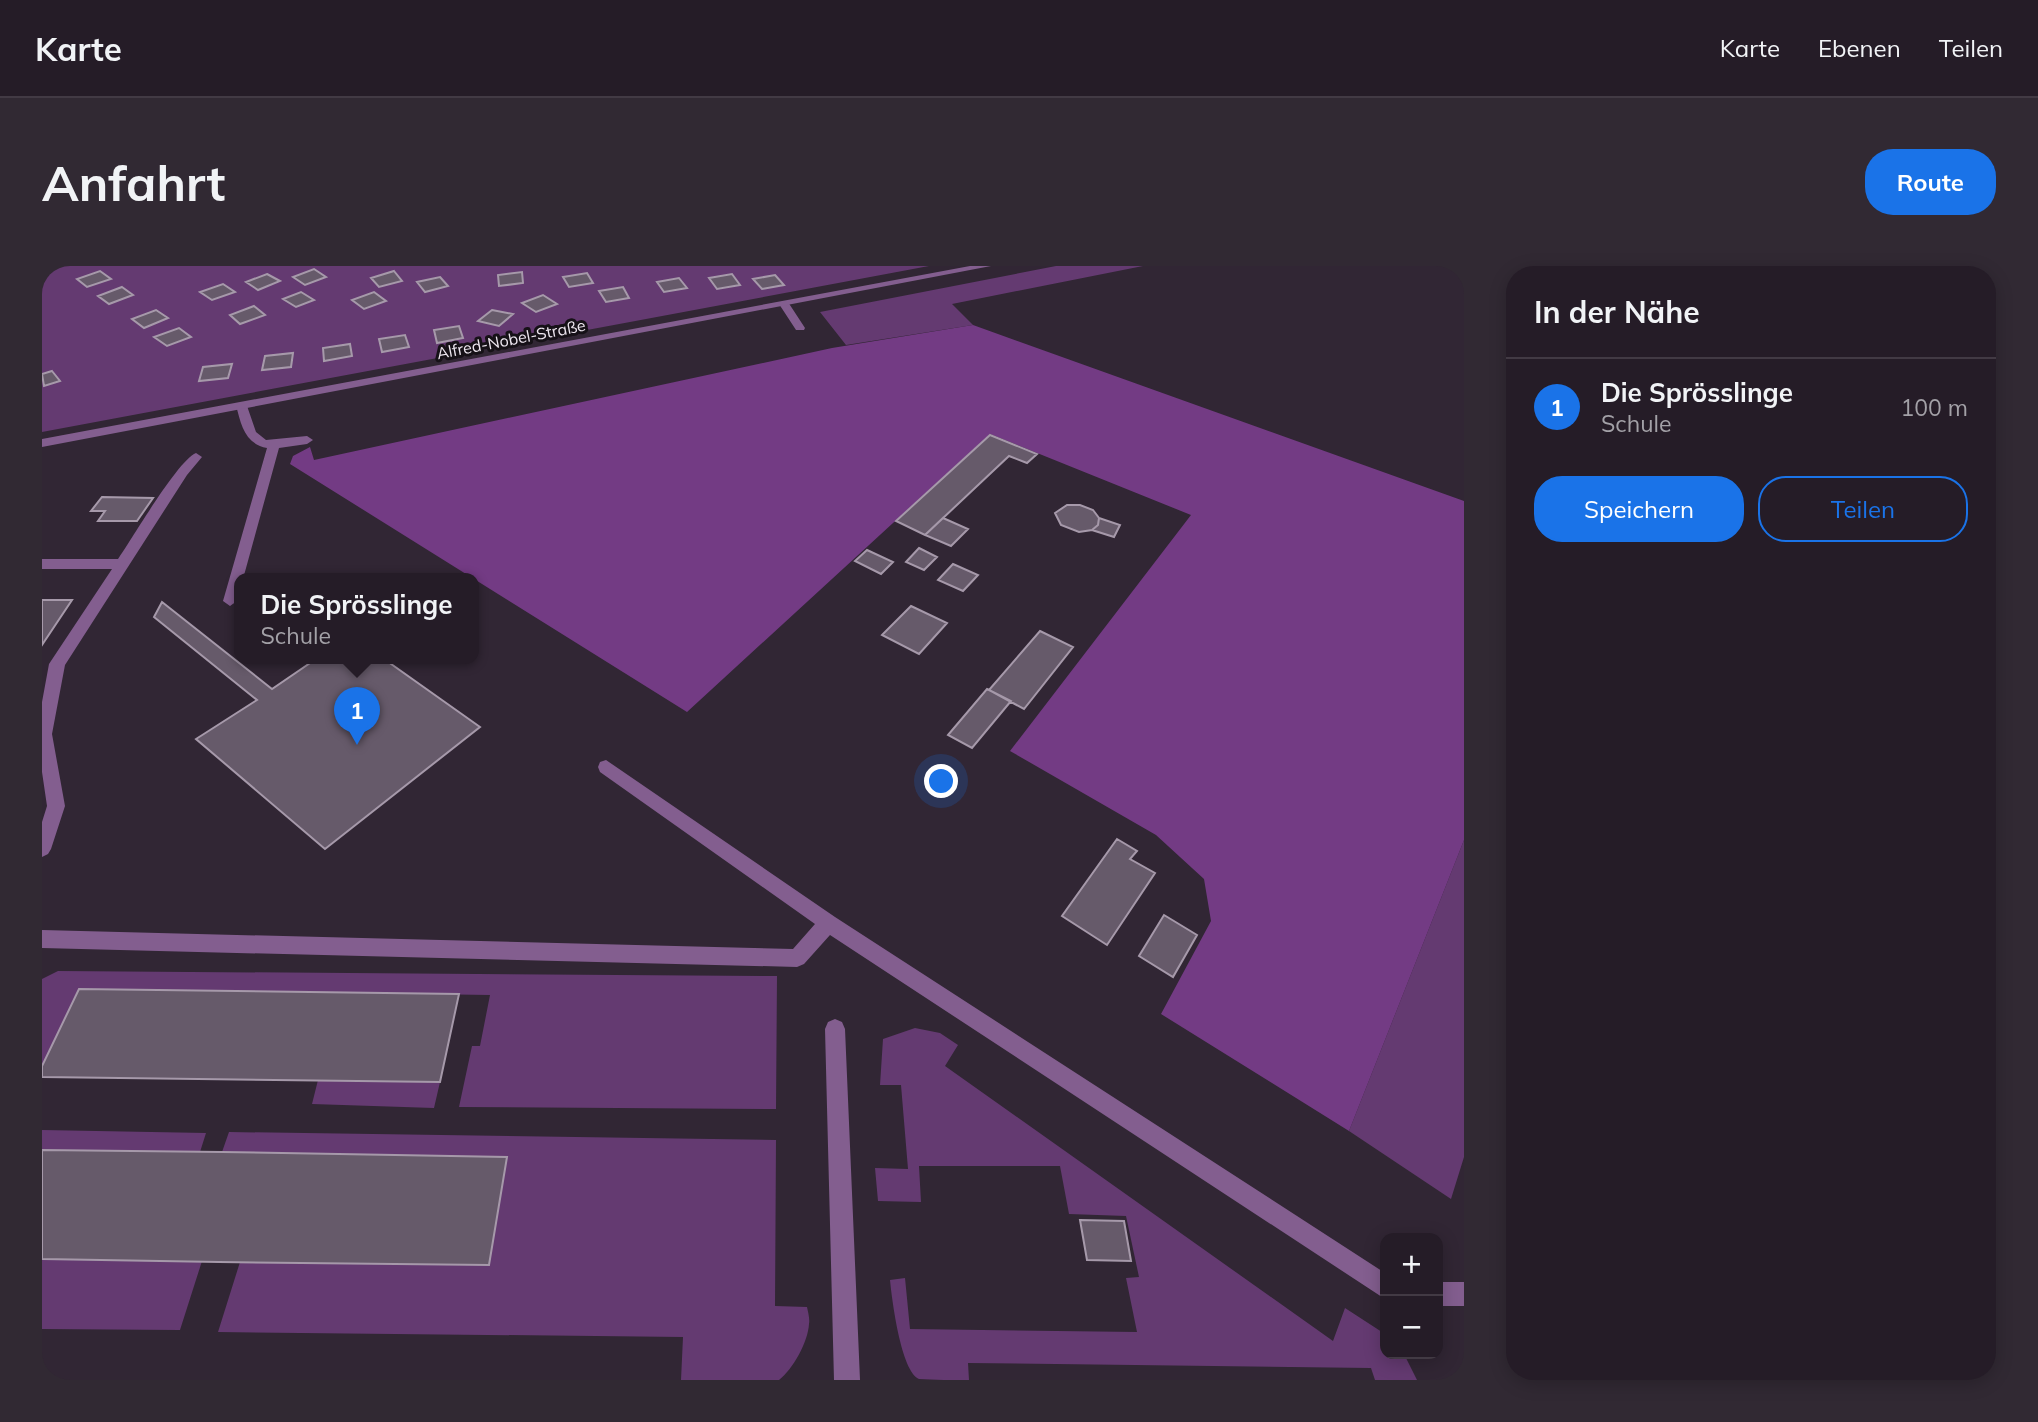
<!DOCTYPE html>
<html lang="de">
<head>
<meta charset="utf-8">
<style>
  :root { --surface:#251c27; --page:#312933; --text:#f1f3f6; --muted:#a3a1a7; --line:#423a44; --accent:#1a73e8 }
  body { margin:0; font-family:Mulish,sans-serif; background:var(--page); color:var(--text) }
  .controls { position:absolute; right:21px; bottom:21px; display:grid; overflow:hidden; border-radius:14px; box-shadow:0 4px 18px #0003 }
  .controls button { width:63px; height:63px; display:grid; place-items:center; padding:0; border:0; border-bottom:2px solid var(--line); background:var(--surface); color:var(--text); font:35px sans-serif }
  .you { position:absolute; left:900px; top:516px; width:24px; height:24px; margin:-18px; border:5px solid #fff; border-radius:50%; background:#1a73e8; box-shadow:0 0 0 10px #1a73e833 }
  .badge { display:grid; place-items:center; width:46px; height:46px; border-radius:50%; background:var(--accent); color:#fff; font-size:23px; font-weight:700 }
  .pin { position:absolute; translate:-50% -58px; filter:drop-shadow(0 2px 4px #0008) }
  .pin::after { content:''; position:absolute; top:37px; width:24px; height:21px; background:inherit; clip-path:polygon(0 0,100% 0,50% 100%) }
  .popup { position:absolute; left:192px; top:307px; width:245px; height:91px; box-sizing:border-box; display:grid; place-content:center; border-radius:14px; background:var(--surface); filter:drop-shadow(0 2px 5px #0005); font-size:23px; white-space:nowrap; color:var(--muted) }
  .popup b { font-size:26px; color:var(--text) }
  .popup::after { content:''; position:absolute; left:50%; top:100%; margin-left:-14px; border:14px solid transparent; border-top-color:var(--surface) }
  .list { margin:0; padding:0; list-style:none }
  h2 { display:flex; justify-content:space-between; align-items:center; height:91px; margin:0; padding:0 28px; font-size:30px }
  h2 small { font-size:23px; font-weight:400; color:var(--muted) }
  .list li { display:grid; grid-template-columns:46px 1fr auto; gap:21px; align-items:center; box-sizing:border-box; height:98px; padding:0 28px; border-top:2px solid var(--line) }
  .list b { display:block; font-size:26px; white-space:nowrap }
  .list p { margin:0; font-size:23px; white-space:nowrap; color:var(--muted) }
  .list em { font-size:23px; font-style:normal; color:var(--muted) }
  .actions { display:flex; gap:14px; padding:21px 28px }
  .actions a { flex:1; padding:16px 0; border:2px solid var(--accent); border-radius:28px; text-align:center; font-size:24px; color:var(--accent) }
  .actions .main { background:var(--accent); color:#fff }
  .map { position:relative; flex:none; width:1422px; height:1114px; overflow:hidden; border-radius:28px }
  header { display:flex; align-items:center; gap:42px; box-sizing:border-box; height:98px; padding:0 35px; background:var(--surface); border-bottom:2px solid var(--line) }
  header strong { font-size:33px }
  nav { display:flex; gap:38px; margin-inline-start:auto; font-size:24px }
  .intro { display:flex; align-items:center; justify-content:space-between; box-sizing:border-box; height:168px; padding:0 42px }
  h1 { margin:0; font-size:49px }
  .button { padding:18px 32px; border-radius:28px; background:var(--accent); color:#fff; font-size:24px; font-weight:700 }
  main { display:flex; gap:42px; padding:0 42px }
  aside { flex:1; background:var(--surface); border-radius:28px; box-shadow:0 4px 18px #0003 }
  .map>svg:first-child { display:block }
  .green { fill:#643a71 }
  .forest { fill:#733b84 }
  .building { fill:#665a6a; stroke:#a699aa; stroke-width:2 }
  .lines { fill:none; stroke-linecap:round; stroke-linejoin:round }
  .service { fill:#835e8f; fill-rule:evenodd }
  .tertiary { fill:#835e8f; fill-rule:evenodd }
  .labels { text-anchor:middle; stroke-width:6; stroke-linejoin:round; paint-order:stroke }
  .far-street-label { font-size:16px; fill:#ede6ef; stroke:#161117 }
</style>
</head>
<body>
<header>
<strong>Karte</strong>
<nav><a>Karte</a><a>Ebenen</a><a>Teilen</a></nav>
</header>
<div class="intro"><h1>Anfahrt</h1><a class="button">Route</a></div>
<main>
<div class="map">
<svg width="1422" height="1114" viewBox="0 0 1422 1114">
  <rect width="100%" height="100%" fill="#312634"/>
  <path class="green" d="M 0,0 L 887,0 L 0,166 Z
    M 1014,0 L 1101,0 L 910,38 L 931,59 L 804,79 L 778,46 Z
    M 1422,574 L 1422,891 L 1409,933 L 1307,865 Z
    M 16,705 L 735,710 L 734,843 L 417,841 L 430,780 L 438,780 L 448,729 L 37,723 L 0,800 L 0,713 Z
    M 873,762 L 898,767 L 916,779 L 903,800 L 1291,1075 L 1303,1042 L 1343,1068 L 1343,1088 L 1362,1088 L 1375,1114 L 1333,1114 L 1329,1102 L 926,1097 L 927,1114 C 913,1114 890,1114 877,1113 C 859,1105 850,1034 848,1014 L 863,1012 L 868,1063 L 1095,1066 L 1084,1012 L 1097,1011 L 1084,950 L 1027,948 L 1018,900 L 877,900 L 879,936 L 836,935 L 833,902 L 866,903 L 859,819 L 838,819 L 841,773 Z
    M 276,814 L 398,816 L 392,842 L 270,838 Z
    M 0,864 L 164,867 L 158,886 L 0,884 Z
    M 187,866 L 734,874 L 733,1040 L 765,1041 C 766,1046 768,1053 767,1058 C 766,1076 751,1103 737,1114 L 639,1114 L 641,1071 L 176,1066 L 198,996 L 447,999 L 465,892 L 180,886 Z
    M 0,993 L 160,995 L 138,1064 L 0,1063 Z"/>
  <path class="forest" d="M 931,59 L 1422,235 L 1422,574 L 1307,865 L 1119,748 L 1169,655 L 1162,613 L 1114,569 L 968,485 L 1149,249 L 948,168 L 645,446 L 248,198 L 251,190 L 268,181 L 272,194 L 790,82 Z"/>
  <path class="building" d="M 272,3 L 284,11 L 263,19 L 251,11 Z
    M 58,5 L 69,13 L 45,21 L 35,13 Z
    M 352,5 L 360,15 L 337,21 L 329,12 Z
    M 480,6 L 481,17 L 457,20 L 456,9 Z
    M 545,7 L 551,17 L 527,21 L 521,11 Z
    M 225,8 L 238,15 L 216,24 L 204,16 Z
    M 690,8 L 698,19 L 675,23 L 667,12 Z
    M 733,9 L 742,19 L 720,23 L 711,13 Z
    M 398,11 L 406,20 L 383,26 L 375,16 Z
    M 637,12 L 645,22 L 622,26 L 615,16 Z
    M 181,18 L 193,26 L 170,34 L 158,26 Z
    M 80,21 L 91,29 L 67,38 L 56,30 Z
    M 581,21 L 587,32 L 564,36 L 557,25 Z
    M 259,26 L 272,34 L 254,41 L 241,33 Z
    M 332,26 L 344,35 L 322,43 L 310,34 Z
    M 501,29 L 515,38 L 494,46 L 480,37 Z
    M 212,40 L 223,49 L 198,58 L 188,49 Z
    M 114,44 L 126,52 L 102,62 L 90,53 Z
    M 450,44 L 471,48 L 457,60 L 436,55 Z
    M 417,60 L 421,72 L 395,77 L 392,64 Z
    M 137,62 L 149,71 L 125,80 L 112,71 Z
    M 363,69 L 367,81 L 340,86 L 337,73 Z
    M 308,78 L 310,90 L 282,95 L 281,82 Z
    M 251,87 L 249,101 L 220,104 L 223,90 Z
    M 190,98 L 186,112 L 157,115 L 161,101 Z
    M 10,105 L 18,115 L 2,120 L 0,108 Z
    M 948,169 L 995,188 L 985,197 L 967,190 L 883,269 L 854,255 Z
    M 60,231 L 111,232 L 95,255 L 56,255 L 63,245 L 49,245 Z
    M 1025,239 L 1038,239 L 1051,244 L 1057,252 L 1056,259 L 1050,264 L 1037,266 L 1019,259 L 1013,247 Z
    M 901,252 L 926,263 L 909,280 L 883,269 Z
    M 1057,252 L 1078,259 L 1072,271 L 1050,264 L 1056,259 Z
    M 877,282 L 895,291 L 882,304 L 864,296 Z
    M 825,284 L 851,296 L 839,308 L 813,295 Z
    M 911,298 L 936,309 L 921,325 L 896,314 Z
    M 0,334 L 30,334 L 0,379 Z
    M 120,336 L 230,423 L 274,393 L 342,393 L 438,461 L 283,583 L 154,473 L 215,434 L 112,351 Z
    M 869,340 L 905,357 L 877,388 L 840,369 Z
    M 998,365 L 1031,381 L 982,443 L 947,424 Z
    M 945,423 L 969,435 L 930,482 L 906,469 Z
    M 1075,573 L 1095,585 L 1088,593 L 1113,607 L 1065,679 L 1020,650 Z
    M 1122,649 L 1155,669 L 1131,711 L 1097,690 Z
    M 37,723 L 417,728 L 398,816 L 0,811 L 0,800 Z
    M 0,884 L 180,886 L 465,891 L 447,999 L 177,996 L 0,993 Z
    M 1038,954 L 1082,955 L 1089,995 L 1045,994 Z"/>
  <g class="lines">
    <path class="service" d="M 738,36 L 746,36 L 763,62 L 762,64 L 754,64 L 737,38 Z
      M 196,137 L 204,137 L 214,166 L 224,174 L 265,170 L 271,174 L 265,178 L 237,182 L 201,313 L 198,313 L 195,335 L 188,340 L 181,335 L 225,182 C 203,178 199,159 194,139 Z
      M 154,187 L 160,191 L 145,209 L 23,399 L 10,468 L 23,540 L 9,583 L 6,588 L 0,591 L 0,556 L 5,540 L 0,506 L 0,436 L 7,398 L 70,303 L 0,303 L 0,293 L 76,293 C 90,273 136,194 154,187 Z
      M 564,494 L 793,651 L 1343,1007 L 1343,1033 L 788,669 L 762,698 L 755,701 L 0,682 L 0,664 L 751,683 L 773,658 L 558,506 L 556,501 L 558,496 Z
      M 793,753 L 800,756 L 803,763 L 818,1114 L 792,1114 L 783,763 L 786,756 Z
      M 1396,1016 L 1422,1016 L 1422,1040 L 1396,1040 Z"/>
    <path class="tertiary" d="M 928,0 L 949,0 L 0,181 L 0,173 Z"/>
  </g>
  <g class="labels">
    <g class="far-street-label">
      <text transform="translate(469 73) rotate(-11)" y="6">Alfred-Nobel-Straße</text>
    </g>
  </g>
</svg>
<div class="controls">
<button>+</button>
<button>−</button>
</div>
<div class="you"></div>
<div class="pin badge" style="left:315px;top:479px">1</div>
<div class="popup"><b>Die Sprösslinge</b>Schule</div>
</div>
<aside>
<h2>In der Nähe<small></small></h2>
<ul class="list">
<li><span class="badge">1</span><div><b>Die Sprösslinge</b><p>Schule</p></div><em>100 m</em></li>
</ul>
<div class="actions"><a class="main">Speichern</a><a>Teilen</a></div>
</aside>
</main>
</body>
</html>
